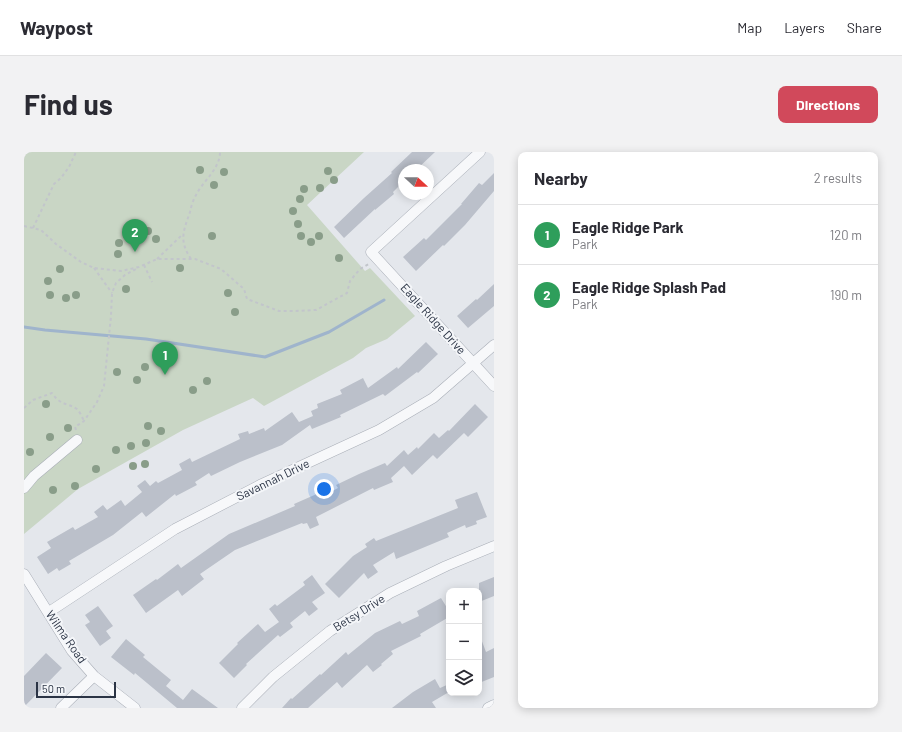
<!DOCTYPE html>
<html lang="en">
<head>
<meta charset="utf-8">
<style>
  :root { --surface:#fff; --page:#f2f2f3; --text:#2b2b33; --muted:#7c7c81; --line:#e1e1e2; --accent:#d1495b }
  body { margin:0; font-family:Barlow,sans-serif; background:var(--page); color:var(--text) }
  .controls { position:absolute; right:12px; bottom:12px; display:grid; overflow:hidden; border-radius:8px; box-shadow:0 2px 10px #0003 }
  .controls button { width:36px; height:36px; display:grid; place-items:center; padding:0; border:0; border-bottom:1px solid var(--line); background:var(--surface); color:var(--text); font:20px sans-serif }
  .compass { position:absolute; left:374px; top:12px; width:36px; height:36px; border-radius:50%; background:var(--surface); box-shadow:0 2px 10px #0003; rotate:111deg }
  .scale { position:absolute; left:12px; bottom:10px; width:80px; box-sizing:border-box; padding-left:4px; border:2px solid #2b3445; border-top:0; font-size:11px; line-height:14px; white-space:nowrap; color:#2b3445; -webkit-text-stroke:3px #f4f6f9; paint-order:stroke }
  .you { position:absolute; left:300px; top:337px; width:14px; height:14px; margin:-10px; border:3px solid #fff; border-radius:50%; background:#1a73e8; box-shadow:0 0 0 6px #1a73e833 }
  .badge { display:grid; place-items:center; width:26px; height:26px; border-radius:50%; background:var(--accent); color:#fff; font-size:13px; font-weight:700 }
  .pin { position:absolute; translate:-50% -33px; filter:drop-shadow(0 1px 2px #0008) }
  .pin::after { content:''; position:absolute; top:21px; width:14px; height:12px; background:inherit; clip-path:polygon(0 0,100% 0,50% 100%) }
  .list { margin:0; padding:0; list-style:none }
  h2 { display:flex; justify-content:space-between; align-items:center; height:52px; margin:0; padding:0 16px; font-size:17px }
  h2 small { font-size:13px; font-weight:400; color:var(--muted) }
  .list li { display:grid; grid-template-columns:26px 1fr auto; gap:12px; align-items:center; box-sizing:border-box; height:60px; padding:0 16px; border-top:1px solid var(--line) }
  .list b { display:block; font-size:15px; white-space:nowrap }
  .list p { margin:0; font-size:13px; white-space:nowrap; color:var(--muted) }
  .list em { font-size:13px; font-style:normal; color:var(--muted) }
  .icon { flex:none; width:22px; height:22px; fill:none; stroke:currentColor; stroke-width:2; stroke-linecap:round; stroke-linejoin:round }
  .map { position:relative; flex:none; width:470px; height:556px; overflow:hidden; border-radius:8px }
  header { display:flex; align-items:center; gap:24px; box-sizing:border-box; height:56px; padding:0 20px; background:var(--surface); border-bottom:1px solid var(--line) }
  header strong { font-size:19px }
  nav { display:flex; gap:22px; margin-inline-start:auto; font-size:14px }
  .intro { display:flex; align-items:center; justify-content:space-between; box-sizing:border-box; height:96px; padding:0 24px }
  h1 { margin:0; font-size:28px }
  .button { padding:10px 18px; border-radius:8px; background:var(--accent); color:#fff; font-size:14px; font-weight:700 }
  main { display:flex; gap:24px; padding:0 24px }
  aside { flex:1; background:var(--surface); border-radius:8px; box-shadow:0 2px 10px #0003 }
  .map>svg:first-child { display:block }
  .green { fill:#c9d6c5 }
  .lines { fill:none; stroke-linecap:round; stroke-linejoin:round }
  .stream { stroke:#9fb4cc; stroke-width:3 }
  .building { fill:#bbc0ca }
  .minor-casing { stroke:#a9aeb7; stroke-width:11 }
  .path { stroke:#c2c5cb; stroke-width:2; stroke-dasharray:3 3; stroke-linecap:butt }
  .minor { stroke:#f7f8fa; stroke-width:10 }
  .tree { fill:#899d89 }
  .labels { text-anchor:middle; stroke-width:4; stroke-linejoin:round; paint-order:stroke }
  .street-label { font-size:12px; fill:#2b3445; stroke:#f4f6f9 }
</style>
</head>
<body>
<header>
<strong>Waypost</strong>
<nav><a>Map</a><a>Layers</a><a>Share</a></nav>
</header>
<div class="intro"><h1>Find us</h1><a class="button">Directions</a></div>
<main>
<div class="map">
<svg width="470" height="556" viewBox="0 0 470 556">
  <rect width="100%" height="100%" fill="#e4e7ec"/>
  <path class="green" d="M 0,0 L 340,0 L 283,53 L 341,119 L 346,116 L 391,164 L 363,187 L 342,196 L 329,206 L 240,254 L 229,246 L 159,278 L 54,337 L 0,382 Z"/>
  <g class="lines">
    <path class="stream" d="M 0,175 L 21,178 L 122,187 L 241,205 L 305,180 L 360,148"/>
  </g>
  <path class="building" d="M 388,0 L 411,0 L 392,18 L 380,18 L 380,29 L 369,40 L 370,42 L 351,58 L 351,57 L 320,86 L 310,75 L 340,46 L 368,21 L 367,20 Z
    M 470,21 L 470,39 L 441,73 L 420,94 L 419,93 L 392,119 L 379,105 L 400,86 L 402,88 L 438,52 L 437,52 L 455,31 L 458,33 Z
    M 470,132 L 470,154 L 444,176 L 433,164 L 452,147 L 453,148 Z
    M 402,190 L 414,202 L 394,221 L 393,220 L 361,244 L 359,242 L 316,263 L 317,265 L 288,277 L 286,273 L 258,293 L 216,310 L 187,324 L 185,321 L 171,330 L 173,333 L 152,344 L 151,342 L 122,365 L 118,360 L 89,383 L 45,409 L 47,412 L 35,419 L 33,416 L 24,422 L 13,405 L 27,396 L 23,390 L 49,375 L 51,378 L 74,365 L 70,360 L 79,353 L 83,358 L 97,348 L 101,354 L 118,340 L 113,334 L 121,328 L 126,334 L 132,329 L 134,331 L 158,318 L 155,312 L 166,306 L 168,310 L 216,287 L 214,282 L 224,279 L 225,282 L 240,276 L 241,279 L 268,260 L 275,270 L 289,264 L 287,259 L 294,256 L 293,252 L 318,242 L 316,238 L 339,226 L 344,236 L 373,215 L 374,217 Z
    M 451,252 L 464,265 L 444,285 L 440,281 L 413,307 L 409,303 L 388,323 L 380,314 L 367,326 L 369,330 L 350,338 L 349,336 L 292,365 L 295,373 L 286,377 L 283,371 L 279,372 L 278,371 L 211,398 L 176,422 L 180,427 L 158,444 L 154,438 L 122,461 L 109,443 L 132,427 L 133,428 L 154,412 L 157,416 L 205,382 L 271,354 L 270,352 L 295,341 L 297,345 L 314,336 L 312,333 L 335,322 L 361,311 L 363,314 L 380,298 L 384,303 L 393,295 L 394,297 L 410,281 L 415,286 L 424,278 L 425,279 Z
    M 453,340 L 463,365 L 452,369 L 453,372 L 442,376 L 441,373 L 423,381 L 425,385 L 372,407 L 370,400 L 349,413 L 354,420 L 344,427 L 340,421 L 315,446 L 301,432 L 329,404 L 343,395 L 341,392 L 350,386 L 352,389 L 434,356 L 431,348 Z
    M 288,423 L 301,441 L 288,450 L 294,457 L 285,464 L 281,459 L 266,471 L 269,475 L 256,485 L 254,483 L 222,512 L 223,513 L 210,526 L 195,511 L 214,492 L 213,491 L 234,472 L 241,480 L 255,470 L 245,457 L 251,452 L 253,454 L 281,433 L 279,430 Z
    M 470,425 L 470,444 L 455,450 L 455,431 Z
    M 417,446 L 425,459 L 425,465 L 396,482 L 397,484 L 367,499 L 369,502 L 357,512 L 358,513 L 349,520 L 343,513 L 318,536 L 313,530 L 284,556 L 258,556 L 267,546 L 268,547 L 296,522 L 297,523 L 322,500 L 324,503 L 351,481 L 376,469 L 378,472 L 395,464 L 393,459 Z
    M 74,454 L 89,474 L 82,479 L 87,486 L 76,494 L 61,473 L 66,470 L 61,463 Z
    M 455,484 L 456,484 L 462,500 L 470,496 L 470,525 L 455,531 Z
    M 102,487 L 121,503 L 119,505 L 147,528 L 142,534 L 159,548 L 168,537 L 194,556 L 153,556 L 111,521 L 110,523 L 87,505 Z
    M 22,501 L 38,516 L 0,555 L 0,524 Z
    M 411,527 L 416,536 L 425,532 L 425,540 L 408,550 L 412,556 L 368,556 L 389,540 Z"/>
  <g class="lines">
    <g class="minor-casing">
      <path id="minor" d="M 456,0 L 347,100 L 470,234
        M 0,336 L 10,324 L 53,288
        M 0,422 L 48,499 L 70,524 L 111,556
        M 25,460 L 151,377 L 238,332 L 355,278 L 409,246 L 470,193
        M 37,556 L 70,524
        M 218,556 L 249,525 L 306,479 L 366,441 L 422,414 L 470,394
        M 464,556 L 470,553"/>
    </g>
    <path class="path" d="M 0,74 L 17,78 L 32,92 L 57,110 L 70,116 L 97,119 L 115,115 L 133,107 L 171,107 L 197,117 L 220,137 L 223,147 L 255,159 L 270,159 L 292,158 L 323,141 L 326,129 L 336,117 L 345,112
      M 9,76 L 30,32 L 37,26 L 45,15 L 52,0
      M 133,107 L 159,82
      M 167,107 C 155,89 159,80 166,60 C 167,55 169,48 172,43 C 179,29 196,17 196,0
      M 120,113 L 128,130
      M 70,116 L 88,141
      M 0,256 L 9,248 L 28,241 C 37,254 42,250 53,257 C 56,260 58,265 60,269
      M 52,278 L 51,275 L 60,269 L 73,250 L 80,234 L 87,164 L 88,141 L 92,131 L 101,123 L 112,117"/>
    <use href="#minor" class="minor"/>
  </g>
  <g class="tree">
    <circle cx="176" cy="18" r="4"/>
    <circle cx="304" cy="19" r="4"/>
    <circle cx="200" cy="20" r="4"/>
    <circle cx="310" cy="28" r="4"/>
    <circle cx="190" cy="33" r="4"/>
    <circle cx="296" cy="36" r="4"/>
    <circle cx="280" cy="37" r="4"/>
    <circle cx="276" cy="47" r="4"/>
    <circle cx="269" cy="59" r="4"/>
    <circle cx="274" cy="72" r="4"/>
    <circle cx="113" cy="79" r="4"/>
    <circle cx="124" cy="79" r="4"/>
    <circle cx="103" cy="83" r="4"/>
    <circle cx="188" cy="84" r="4"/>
    <circle cx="277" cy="84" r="4"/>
    <circle cx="295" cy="84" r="4"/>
    <circle cx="132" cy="87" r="4"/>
    <circle cx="287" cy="90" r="4"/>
    <circle cx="95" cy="91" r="4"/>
    <circle cx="94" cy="102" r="4"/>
    <circle cx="315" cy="106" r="4"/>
    <circle cx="156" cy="116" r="4"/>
    <circle cx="36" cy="117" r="4"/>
    <circle cx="24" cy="129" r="4"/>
    <circle cx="102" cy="137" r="4"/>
    <circle cx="204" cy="141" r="4"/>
    <circle cx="26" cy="143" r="4"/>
    <circle cx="52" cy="143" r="4"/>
    <circle cx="42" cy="146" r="4"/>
    <circle cx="211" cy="160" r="4"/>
    <circle cx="121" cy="215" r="4"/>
    <circle cx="93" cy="220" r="4"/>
    <circle cx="113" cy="228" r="4"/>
    <circle cx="183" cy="229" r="4"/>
    <circle cx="169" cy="238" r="4"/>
    <circle cx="22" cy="252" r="4"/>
    <circle cx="124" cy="274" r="4"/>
    <circle cx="44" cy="276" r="4"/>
    <circle cx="137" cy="279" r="4"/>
    <circle cx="26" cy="285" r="4"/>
    <circle cx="122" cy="291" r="4"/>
    <circle cx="107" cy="294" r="4"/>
    <circle cx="92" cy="298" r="4"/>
    <circle cx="6" cy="300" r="4"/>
    <circle cx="121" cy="312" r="4"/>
    <circle cx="109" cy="314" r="4"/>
    <circle cx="72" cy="317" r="4"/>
    <circle cx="51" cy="334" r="4"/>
    <circle cx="29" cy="338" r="4"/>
  </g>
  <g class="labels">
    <g class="street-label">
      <text transform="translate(409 167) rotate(48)" y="4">Eagle Ridge Drive</text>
      <text transform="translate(249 328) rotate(-26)" y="4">Savannah Drive</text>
      <text transform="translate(335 461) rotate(-32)" y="4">Betsy Drive</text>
      <text transform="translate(42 485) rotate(55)" y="4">Wilma Road</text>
    </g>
  </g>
</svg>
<div class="controls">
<button>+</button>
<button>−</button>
<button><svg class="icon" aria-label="layers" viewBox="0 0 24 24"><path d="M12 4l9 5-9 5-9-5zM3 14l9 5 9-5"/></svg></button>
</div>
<svg class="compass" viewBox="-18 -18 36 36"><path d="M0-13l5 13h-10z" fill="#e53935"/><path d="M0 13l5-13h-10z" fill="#7c7c81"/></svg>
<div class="scale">50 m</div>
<div class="you"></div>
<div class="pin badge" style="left:141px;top:223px;background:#2e9e5b">1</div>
<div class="pin badge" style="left:111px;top:100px;background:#2e9e5b">2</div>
</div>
<aside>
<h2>Nearby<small>2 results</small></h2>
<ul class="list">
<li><span class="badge" style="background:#2e9e5b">1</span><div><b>Eagle Ridge Park</b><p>Park</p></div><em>120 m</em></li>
<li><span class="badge" style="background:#2e9e5b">2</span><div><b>Eagle Ridge Splash Pad</b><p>Park</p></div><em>190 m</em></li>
</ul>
</aside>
</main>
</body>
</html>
